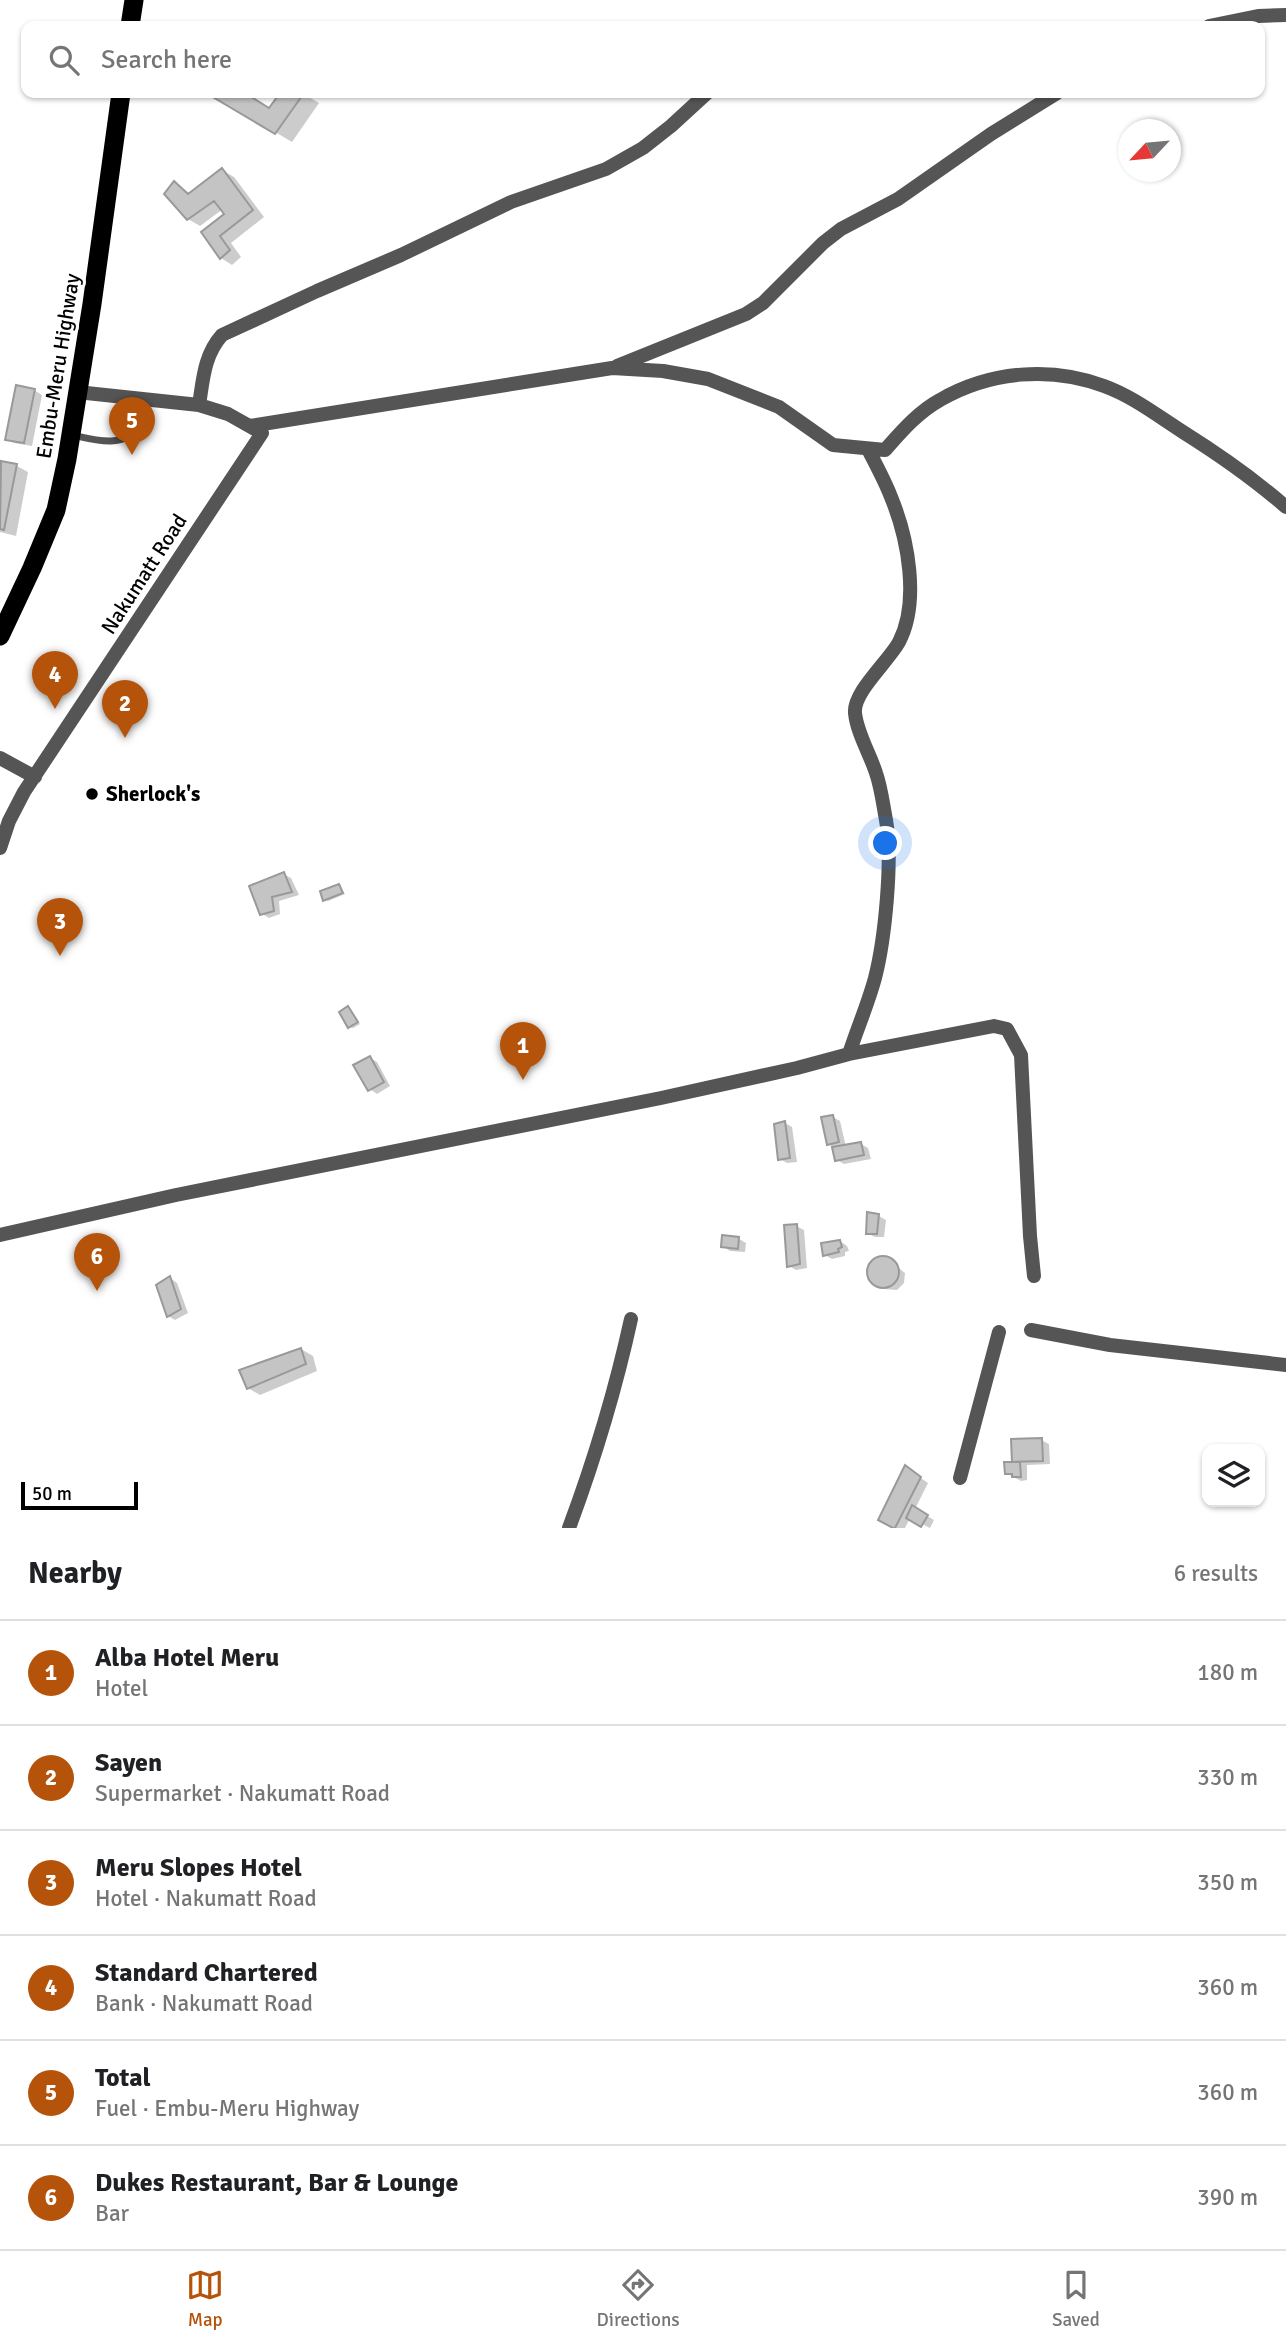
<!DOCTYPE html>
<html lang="en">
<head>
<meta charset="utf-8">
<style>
  :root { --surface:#fff; --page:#f2f2f2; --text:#202124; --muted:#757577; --line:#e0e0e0; --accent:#b45309 }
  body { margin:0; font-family:Signika,sans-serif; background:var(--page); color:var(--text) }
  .controls { position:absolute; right:21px; bottom:21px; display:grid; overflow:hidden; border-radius:14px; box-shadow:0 2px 5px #0004 }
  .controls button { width:63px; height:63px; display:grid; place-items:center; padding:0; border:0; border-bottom:2px solid var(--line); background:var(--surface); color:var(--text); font:35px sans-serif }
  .compass { position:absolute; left:1118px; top:119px; width:63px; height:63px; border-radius:50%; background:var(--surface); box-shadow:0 2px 5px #0004; rotate:244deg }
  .scale { position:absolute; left:21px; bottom:18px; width:117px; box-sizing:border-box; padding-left:7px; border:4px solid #000; border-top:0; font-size:19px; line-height:24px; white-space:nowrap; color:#000; -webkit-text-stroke:5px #fff; paint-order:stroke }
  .you { position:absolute; left:886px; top:844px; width:24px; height:24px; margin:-18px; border:5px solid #fff; border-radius:50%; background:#1a73e8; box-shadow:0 0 0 10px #1a73e833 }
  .badge { display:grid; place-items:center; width:46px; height:46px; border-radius:50%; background:var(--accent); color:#fff; font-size:23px; font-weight:700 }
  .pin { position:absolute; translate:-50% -58px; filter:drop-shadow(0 2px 4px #0008) }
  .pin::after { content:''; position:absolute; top:37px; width:24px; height:21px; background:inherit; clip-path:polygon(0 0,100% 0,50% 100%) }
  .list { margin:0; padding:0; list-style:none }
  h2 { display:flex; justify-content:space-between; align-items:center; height:91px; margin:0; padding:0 28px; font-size:30px }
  h2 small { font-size:23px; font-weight:400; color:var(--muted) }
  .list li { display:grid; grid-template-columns:46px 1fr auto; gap:21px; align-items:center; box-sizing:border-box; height:105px; padding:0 28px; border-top:2px solid var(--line) }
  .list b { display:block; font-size:26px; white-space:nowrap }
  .list p { margin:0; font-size:23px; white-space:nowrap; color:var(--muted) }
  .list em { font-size:23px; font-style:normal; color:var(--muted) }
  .icon { flex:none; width:38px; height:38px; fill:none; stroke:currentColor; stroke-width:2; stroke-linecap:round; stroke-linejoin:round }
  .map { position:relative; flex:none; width:1286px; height:1528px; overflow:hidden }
  .search { position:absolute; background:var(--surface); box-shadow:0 2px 5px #0004; left:21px; right:21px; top:21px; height:77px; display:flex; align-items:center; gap:18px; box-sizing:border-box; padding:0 24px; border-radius:14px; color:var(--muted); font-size:26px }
  .sheet { height:721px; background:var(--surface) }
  nav { display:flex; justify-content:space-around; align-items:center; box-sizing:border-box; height:98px; border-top:2px solid var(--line); background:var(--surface); font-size:19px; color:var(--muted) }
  nav a { display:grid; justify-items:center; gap:4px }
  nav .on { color:var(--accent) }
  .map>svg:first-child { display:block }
  .shadow { fill:#0003 }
  .building { fill:#c4c4c4; stroke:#999; stroke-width:2 }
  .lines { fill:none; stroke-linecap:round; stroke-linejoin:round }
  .service { stroke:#555; stroke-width:7 }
  .minor { stroke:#555; stroke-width:14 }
  .trunk { stroke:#000; stroke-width:19 }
  .poi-dot { fill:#000; stroke:#fff; stroke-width:2.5 }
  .labels { text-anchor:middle; stroke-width:6; stroke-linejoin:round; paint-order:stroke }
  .street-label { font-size:21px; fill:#000; stroke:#fff }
  .poi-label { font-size:21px; font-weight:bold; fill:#000; stroke:#fff; text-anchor:start }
</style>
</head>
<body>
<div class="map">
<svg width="1286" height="1528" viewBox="0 0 1286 1528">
  <rect width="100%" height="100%" fill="#fff"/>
  <path class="shadow" d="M 209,93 L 243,93 L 270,109 L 282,93 L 302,93 L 319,103 L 292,142 Z
    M 222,170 L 234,177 L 264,217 L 231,243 L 241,257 L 232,265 L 221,258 L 203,233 L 226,214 L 223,209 L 200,226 L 188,219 L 167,193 L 174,183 L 191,194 Z
    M 34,390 L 42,395 L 32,446 L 14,443 L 7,439 Z
    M 2,463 L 17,466 L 28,472 L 16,536 L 0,532 L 0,475 Z
    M 283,874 L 291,878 L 299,895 L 279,901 L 280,914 L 269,918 L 261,913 Z
    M 338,886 L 345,894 L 328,901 L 324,899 Z
    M 349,1008 L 360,1024 L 353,1028 L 350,1027 Z
    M 370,1058 L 377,1062 L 390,1086 L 377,1094 L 370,1089 Z
    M 833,1117 L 840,1121 L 846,1147 L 861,1144 L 868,1148 L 871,1159 L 844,1164 L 837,1160 L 833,1147 L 828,1144 Z
    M 785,1123 L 792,1127 L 797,1162 L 787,1163 L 780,1159 Z
    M 879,1216 L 886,1220 L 884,1237 L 875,1237 L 867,1233 Z
    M 796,1226 L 804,1230 L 807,1268 L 796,1270 L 789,1266 Z
    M 739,1239 L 746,1243 L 745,1252 L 730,1251 L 723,1246 Z
    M 840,1241 L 847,1246 L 849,1251 L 845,1252 L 845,1256 L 832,1259 L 825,1255 Z
    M 877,1259 L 887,1259 L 905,1273 L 904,1283 L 897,1290 L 884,1289 L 876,1284 L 869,1276 L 870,1266 Z
    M 170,1278 L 177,1283 L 188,1313 L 175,1320 L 168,1316 Z
    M 301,1349 L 313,1356 L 317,1371 L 260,1395 L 248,1388 Z
    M 1041,1440 L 1049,1444 L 1050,1464 L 1027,1465 L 1027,1480 L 1021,1481 L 1006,1473 L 1013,1464 L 1012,1441 Z
    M 912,1472 L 928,1483 L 915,1509 L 934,1520 L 930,1528 L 910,1518 L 905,1528 L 896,1528 L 880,1519 Z"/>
  <path class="building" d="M 206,93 L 245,93 L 269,108 L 280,93 L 304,93 L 275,134 Z
    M 222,168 L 253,210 L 220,236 L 230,250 L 220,259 L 201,232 L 224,214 L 214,201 L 187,220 L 164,194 L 174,181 L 188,194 Z
    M 16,385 L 35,389 L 24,443 L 5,440 Z
    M 1,461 L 17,464 L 4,530 L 0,529 Z
    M 284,872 L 292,892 L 272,897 L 274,911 L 260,915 L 249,886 Z
    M 339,884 L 343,893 L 323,901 L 320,891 Z
    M 348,1006 L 358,1022 L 348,1028 L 339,1012 Z
    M 370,1056 L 384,1082 L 368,1091 L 353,1065 Z
    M 833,1115 L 839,1142 L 827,1145 L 821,1117 Z
    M 785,1121 L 790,1158 L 778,1160 L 774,1124 Z
    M 861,1142 L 864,1155 L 835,1161 L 832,1147 Z
    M 867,1212 L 879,1214 L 877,1234 L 866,1234 Z
    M 797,1224 L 800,1264 L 787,1267 L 784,1225 Z
    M 722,1235 L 739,1237 L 738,1249 L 721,1247 Z
    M 840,1240 L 842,1247 L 838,1249 L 839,1252 L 823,1256 L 821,1243 Z
    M867 1272a16 16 0 1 1 32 0a16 16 0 1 1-32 0Z
    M 170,1276 L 181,1309 L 167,1317 L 156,1285 Z
    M 301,1348 L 306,1364 L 247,1389 L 239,1370 Z
    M 1042,1438 L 1043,1461 L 1012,1462 L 1011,1439 Z
    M 1004,1462 L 1020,1462 L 1021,1477 L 1012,1477 L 1012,1474 L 1005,1474 Z
    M 905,1465 L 921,1477 L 895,1528 L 893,1528 L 878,1520 Z
    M 912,1505 L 928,1515 L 921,1527 L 906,1518 Z"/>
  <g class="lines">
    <path class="service" d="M 72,435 C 91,439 126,450 137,426 C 141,418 143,408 145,399"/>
    <path class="minor" d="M 1209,26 L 1258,16 L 1286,15
      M 617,366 L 746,314 L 763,303 L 823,243 L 841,229 L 898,199 L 991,134 L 1057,93
      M 199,405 C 203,380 204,355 222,335 L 317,291 L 401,255 L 511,202 L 606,169 L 643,148 L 671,126 L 707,93
      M 250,426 L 612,368 L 663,371 L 708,379 L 779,407 L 833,445 L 885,450 C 901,432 918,412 940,400 C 990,371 1051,366 1104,386 C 1132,396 1158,416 1183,432 C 1218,454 1254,479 1286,507
      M 0,758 L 35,777
      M 0,848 L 9,821 L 24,792 L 262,433 L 228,414 L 199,405 L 77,392
      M 849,1054 C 857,1029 868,1004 875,978 C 885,939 893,859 886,820 C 883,804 881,787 876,773 C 870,754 857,733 855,713 C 853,692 888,662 899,642 C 920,602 908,538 891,497 C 885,481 876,465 868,449
      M 0,1235 L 176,1195 L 661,1098 L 797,1068 L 849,1054 L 994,1026 L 1007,1029 L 1021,1055 L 1030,1236 L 1034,1276
      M 1031,1330 L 1110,1345 L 1286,1365
      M 960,1478 L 999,1332
      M 569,1528 C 595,1458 615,1392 631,1319"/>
    <path class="trunk" d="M 130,26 L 134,0
      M 0,636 L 32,568 L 56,510 L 67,459 L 92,304 L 121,93"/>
  </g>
  <circle class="poi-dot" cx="92" cy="794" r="7"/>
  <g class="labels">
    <g class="street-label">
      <text transform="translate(58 366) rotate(-81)" y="7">Embu-Meru Highway</text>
      <text transform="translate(144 574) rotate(-57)" y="7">Nakumatt Road</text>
    </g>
    <g class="poi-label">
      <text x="106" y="801">Sherlock's</text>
    </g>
  </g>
</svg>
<div class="controls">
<button><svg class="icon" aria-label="layers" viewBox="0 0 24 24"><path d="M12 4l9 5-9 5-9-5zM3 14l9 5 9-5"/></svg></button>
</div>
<svg class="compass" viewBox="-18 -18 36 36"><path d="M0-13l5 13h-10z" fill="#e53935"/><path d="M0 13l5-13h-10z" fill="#757577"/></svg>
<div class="scale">50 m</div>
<div class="you"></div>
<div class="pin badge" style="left:523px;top:1080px">1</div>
<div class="pin badge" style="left:125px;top:738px">2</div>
<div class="pin badge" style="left:60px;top:956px">3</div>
<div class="pin badge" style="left:55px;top:709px">4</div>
<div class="pin badge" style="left:132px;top:455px">5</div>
<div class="pin badge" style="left:97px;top:1291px">6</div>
<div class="search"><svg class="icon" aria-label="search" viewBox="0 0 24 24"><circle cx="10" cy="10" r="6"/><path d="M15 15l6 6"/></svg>Search here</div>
</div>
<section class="sheet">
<h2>Nearby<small>6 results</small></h2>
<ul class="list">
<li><span class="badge">1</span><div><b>Alba Hotel Meru</b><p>Hotel</p></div><em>180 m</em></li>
<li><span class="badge">2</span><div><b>Sayen</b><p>Supermarket · Nakumatt Road</p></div><em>330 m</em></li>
<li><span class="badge">3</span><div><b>Meru Slopes Hotel</b><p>Hotel · Nakumatt Road</p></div><em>350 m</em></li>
<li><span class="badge">4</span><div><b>Standard Chartered</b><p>Bank · Nakumatt Road</p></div><em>360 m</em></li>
<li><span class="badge">5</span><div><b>Total</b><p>Fuel · Embu-Meru Highway</p></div><em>360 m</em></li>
<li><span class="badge">6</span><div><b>Dukes Restaurant, Bar &amp; Lounge</b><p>Bar</p></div><em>390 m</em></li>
</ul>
</section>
<nav>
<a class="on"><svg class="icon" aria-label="map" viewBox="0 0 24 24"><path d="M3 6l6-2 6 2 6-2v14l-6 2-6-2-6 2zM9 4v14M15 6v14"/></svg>Map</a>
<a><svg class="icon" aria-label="directions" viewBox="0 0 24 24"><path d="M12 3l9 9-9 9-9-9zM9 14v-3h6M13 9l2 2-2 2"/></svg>Directions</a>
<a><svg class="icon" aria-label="saved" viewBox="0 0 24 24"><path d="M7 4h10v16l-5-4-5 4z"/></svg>Saved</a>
</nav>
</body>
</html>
